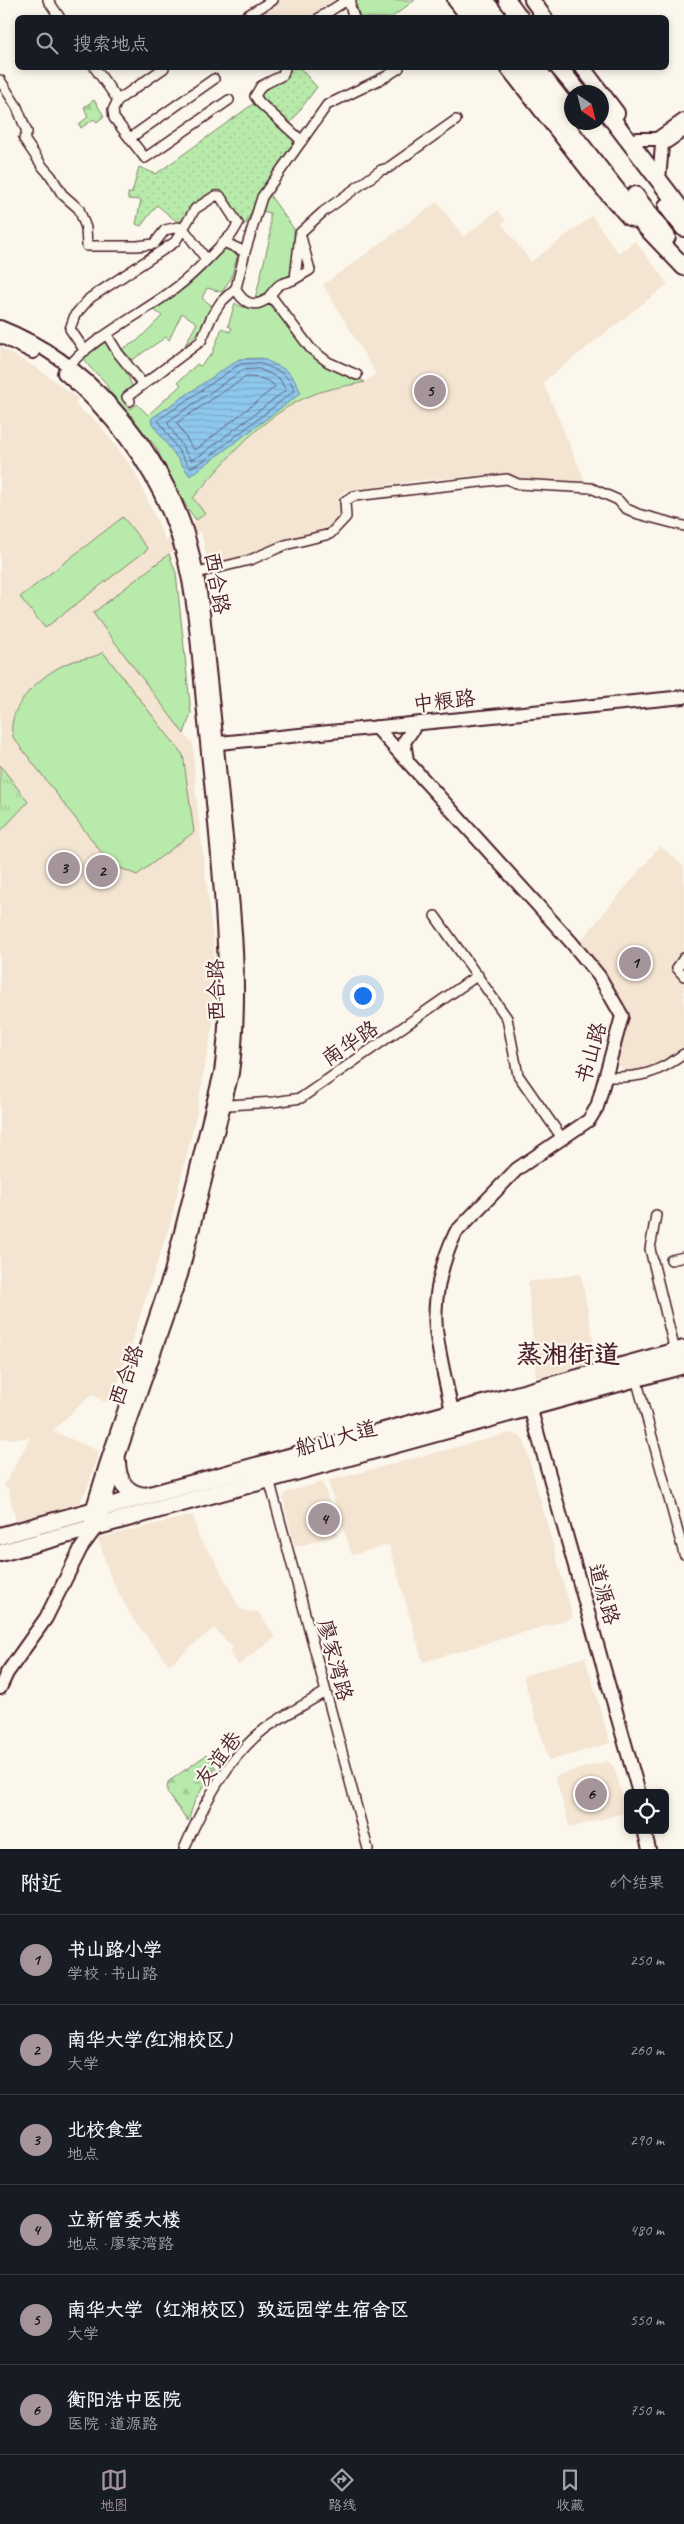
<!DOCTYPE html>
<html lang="zh">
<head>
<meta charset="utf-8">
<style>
  :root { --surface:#171b24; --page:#20242c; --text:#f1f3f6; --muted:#9ea1a6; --line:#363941; --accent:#a6949b }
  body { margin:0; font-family:Caveat,"LXGW WenKai TC",sans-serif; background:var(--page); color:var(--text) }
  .controls { position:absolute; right:15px; bottom:15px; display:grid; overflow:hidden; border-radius:8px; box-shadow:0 2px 8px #0003 }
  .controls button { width:45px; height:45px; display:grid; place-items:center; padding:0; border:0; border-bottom:1px solid var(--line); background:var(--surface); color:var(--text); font:25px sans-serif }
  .compass { position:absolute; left:564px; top:85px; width:45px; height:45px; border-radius:50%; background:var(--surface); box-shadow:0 2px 8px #0003; rotate:145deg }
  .you { position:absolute; left:362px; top:995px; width:18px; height:18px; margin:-12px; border:4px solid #fff; border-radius:50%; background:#1a73e8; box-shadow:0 0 0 8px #1a73e833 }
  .badge { display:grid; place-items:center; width:32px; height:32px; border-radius:50%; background:var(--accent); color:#111; font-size:16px; font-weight:700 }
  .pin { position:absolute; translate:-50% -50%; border:2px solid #fff; box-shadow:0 1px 5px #0006 }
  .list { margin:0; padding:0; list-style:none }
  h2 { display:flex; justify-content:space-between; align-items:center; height:65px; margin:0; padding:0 20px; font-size:21px }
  h2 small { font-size:16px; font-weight:400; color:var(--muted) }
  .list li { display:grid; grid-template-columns:32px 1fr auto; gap:15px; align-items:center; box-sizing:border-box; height:90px; padding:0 20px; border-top:1px solid var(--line) }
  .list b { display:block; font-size:19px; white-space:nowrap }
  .list p { margin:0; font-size:16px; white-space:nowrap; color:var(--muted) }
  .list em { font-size:16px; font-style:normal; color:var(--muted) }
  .icon { flex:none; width:28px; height:28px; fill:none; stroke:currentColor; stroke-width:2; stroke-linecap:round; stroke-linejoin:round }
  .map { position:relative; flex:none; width:684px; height:1849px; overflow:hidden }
  .search { position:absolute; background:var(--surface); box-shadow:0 2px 8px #0003; left:15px; right:15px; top:15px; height:55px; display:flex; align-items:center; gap:12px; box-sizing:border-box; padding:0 18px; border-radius:8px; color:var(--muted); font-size:19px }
  .sheet { height:605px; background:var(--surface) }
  nav { display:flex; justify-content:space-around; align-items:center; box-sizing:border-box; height:70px; border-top:1px solid var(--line); background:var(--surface); font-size:14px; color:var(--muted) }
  nav a { display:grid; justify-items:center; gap:2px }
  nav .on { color:var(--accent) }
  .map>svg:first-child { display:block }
  .built { fill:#f4e4d2 }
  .grass { fill:#b8ebab; stroke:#81856b }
  .forest { fill:url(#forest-firs); stroke:#81856b }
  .park { fill:url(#park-tufts); stroke:#81856b }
  .garden { fill:url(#garden-dots); stroke:#81856b }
  .water { fill:url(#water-rules); stroke:#73849f }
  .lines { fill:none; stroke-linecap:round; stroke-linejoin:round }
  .shore { stroke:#656379; stroke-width:1 }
  .street-casing { stroke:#4a1f2b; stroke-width:12 }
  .secondary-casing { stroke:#4a1f2b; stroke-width:16 }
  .primary-casing { stroke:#4a1f2b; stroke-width:18 }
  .highway-casing { stroke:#4a1f2b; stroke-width:20 }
  .street { stroke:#fbf7ec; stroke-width:9 }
  .secondary { stroke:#fbf7ec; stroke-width:12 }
  .primary { stroke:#fbf7ec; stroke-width:14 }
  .highway { stroke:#fbf7ec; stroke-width:16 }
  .labels { text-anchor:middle; stroke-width:4.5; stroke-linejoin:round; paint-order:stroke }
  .street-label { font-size:21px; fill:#4a1f2b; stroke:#fbf7ec }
  .district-label { font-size:26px; font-weight:bold; fill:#4a1f2b; stroke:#fbf7ec }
</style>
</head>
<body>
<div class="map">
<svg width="684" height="1849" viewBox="0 0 684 1849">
  <defs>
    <pattern id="forest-firs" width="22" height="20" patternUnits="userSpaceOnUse" patternTransform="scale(1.25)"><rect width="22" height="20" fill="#b8ebab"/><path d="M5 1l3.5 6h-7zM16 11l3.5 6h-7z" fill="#a0c993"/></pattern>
    <pattern id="park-tufts" width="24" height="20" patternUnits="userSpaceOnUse" patternTransform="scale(1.25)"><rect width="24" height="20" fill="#b8ebab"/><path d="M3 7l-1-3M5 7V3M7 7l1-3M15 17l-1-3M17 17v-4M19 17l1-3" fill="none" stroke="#a0c993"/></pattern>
    <pattern id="garden-dots" width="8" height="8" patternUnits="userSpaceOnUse" patternTransform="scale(1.25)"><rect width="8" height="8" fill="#b8ebab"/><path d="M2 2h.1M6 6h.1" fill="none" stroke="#a0c993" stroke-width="1.8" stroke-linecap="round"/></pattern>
    <pattern id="water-rules" width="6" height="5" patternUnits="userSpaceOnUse" patternTransform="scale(1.25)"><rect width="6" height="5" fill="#8ec8ed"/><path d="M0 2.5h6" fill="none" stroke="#7cabcb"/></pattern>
  </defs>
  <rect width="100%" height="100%" fill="#fbf7ec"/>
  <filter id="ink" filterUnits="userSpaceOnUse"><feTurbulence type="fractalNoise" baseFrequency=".02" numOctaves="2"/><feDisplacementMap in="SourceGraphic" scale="10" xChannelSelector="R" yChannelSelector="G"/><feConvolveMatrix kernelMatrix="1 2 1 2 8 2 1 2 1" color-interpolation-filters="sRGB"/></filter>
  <g filter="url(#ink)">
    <path class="built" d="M 279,0 L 340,0 L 313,17 L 264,17 L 261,12 Z
      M 437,202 L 464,237 L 498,210 L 506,220 L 502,224 L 531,262 L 592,216 L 618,253 L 635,241 L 668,284 L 543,382 L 585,481 L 524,480 L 508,474 L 495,474 L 415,481 L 346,491 L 340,495 L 343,517 L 329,530 L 248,559 L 209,568 L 201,531 L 169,554 L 176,573 L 191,713 L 184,734 L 193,743 L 196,795 L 214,946 L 213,1023 L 196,1115 L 171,1220 L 115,1393 L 106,1403 L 92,1394 L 52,1431 L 99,1451 L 87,1489 L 80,1501 L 73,1506 L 16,1521 L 9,1493 L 10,1490 L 4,1486 L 30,1438 L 0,1439 L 0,347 L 41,371 L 77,398 L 76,406 L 99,424 L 135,472 L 166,541 L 205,514 L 193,498 L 231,454 L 273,415 L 313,394 L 365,382 L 376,374 L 323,285 Z
      M 660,846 L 684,866 L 684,953 L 673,968 L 684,981 L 684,1050 L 657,1067 L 629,1074 L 614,1061 L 629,1016 L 607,980 L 579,943 Z
      M 581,1274 L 597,1362 L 536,1378 L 528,1282 Z
      M 510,1433 L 520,1436 L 524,1441 L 573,1618 L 423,1662 L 389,1545 L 352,1555 L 328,1481 Z
      M 323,1482 L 338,1535 L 295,1547 L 283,1499 L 284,1495 L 287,1492 Z
      M 193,1515 L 199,1538 L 214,1559 L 240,1609 L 250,1612 L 258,1612 L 276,1637 L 238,1665 L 229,1651 L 233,1648 L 214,1628 L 169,1665 L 133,1619 L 110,1576 L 98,1538 Z
      M 585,1657 L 610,1743 L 549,1761 L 523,1676 Z
      M 607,1761 L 614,1767 L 627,1812 L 570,1828 L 555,1776 Z"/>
    <path class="grass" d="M 355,0 L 415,0 L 391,18 L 360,17 Z
      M 269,194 L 294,229 L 295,273 L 293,278 L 254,302 L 247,297 L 255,299 L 270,237 L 270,213 L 260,210 Z
      M 223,248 L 238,254 L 231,278 L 222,292 L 207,288 L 202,298 L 211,305 C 209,321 197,334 185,345 L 197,323 L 182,313 L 169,340 L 166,337 L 132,360 L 122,349 L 137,341 L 162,316 L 153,309 L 178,292 Z
      M 269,301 L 326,364 L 365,382 C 348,386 329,388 312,395 C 263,414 228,458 193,498 L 205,514 L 196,520 L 186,506 L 155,446 L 109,391 C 106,376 88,372 84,357 L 107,341 L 126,371 L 132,386 L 121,396 L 131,409 L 137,404 L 148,415 L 181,385 L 178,382 L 197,364 L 200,366 L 212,354 L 222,328 L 230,332 L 232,328 L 228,326 L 235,303 C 243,311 260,306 269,301 Z
      M 123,517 L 148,549 L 45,628 L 20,597 Z
      M 169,554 L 176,573 L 191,713 L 184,734 L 93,613 Z
      M 103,652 L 183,755 L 194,832 L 137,875 L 111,864 L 105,864 L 108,861 L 13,737 C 13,734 11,730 12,726 C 13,699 49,668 74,661 C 84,658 95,658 103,652 Z"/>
    <path class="forest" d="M 94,100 L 104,116 L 97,122 L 94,119 L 81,128 L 79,124 L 88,117 L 84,107 Z
      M 206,1755 L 216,1768 L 195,1800 L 188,1821 L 167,1792 L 168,1782 Z"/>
    <path class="park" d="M 0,765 L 28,802 L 0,832 Z"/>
    <path class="garden" d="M 291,68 L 300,68 L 317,87 L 288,126 C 280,114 270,109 260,99 L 261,91 L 284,78 Z
      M 253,104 L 292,136 L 295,144 L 257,199 L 246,224 L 239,221 L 217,192 L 197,202 L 181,225 L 157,205 L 141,226 L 136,224 L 141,200 L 128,199 L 128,193 L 132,193 L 139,167 L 156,174 Z"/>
    <path class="water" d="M 262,358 C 285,371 288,365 301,393 L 190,476 L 151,422 L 152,418 L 239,359 Z"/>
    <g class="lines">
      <path class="shore" d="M 260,363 C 274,370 291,373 294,391 L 205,460 L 190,468 L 158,420 L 240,364 Z
        M 259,369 L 279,378 L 286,390 L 201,455 L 191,460 L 167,422 L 243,370 Z
        M 246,377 C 255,377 271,379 275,387 L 197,449 L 193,449 L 177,423 Z"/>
      <g class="street-casing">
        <path id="street" d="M 48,0 L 60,18
          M 351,0 L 350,6 L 354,18
          M 243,18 L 273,0
          M 319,18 L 347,0
          M 95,68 L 118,100 L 164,68
          M 285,68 L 283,75 L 261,86 L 255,96 L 260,103 L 302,141
          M 0,80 L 17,107 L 27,132 L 24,139 L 43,167 L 51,176 L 62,194 L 79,209 L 86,228 L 87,246 L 137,246 L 154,244 L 165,230 L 178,227 L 186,232 L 206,259
          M 118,100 L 113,110 L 114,118 L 145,158 L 229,100
          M 130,138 L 214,79
          M 224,242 L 245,252 L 262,197 L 327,105 L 387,76 L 399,68
          M 295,279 L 310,270 L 300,233 L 323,212 L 381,170 L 388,168 L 456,120
          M 236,288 C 241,302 254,309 267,299 C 271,295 275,287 281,284 C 286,282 290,282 295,279 L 300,234
          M 270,295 L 311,349 L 328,362 L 357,375
          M 107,335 L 118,353 L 143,384
          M 66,370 C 87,340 146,312 177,287 C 197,272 214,252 232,234 L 238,224 L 220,196 L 215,196 L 195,209 L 175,242 L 90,298 L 75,315 L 70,329 L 85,351
          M 130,401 L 127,397 L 201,341 L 212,316 L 221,302 L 236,288 L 245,252
          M 197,573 L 250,560 L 285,545 L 330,534 L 346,517 L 345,501 L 354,496 L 507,479 L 518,484 L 591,488 L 618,500 L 625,508 L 638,514 L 684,526
          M 435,916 L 507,1018 L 518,1075 L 562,1138
          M 684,958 L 677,968 L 684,976
          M 606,1077 C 640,1078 656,1074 684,1054
          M 230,1105 L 274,1102 L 301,1098 L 478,975
          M 656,1215 L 650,1249 L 675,1351
          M 671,1260 L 684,1257
          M 636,1378 L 684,1554
          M 269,1479 L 368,1849
          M 184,1849 C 203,1806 227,1757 266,1728 C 284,1715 306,1704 325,1692"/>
      </g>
      <g class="secondary-casing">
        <path id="secondary" d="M 637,139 L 657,139 L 684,120
          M 659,180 L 662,145 L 684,130
          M 0,327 C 86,361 152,438 184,524 C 194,553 199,583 203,613 C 211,685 218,756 225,828 C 234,909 243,992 232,1073 L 181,1275 L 117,1460 L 98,1525 L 81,1548 L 46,1618 L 7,1673 L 0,1688
          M 0,336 L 33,352
          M 64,373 C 113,415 153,467 175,528 C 197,589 198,658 205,722 C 212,796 221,869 224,944 C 226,987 227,1029 221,1072 L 171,1272 L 106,1465 L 90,1517
          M 376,727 L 571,942 L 599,976 L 622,1016 L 597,1107 L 589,1120 L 517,1169 L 456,1232 C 442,1260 433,1298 436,1329 C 439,1357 447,1385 452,1412
          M 209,744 L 684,697
          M 407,760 L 404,742 L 413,729
          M 530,1407 L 639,1793
          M 644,1830 L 649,1849"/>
      </g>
      <g class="primary-casing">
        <path id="primary" d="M 455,0 L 469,18
          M 532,0 L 545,18
          M 508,68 L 603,189 L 629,218 L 635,220
          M 583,68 L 601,92
          M 602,93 L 617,113"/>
      </g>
      <g class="highway-casing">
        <path id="highway" d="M 468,0 L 482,18
          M 484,0 L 498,18
          M 507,0 L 520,18
          M 521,68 L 643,224 L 684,267
          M 536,68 L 562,101
          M 559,68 L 579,92
          M 602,106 L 684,213
          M 635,195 L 667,237
          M 667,206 L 684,228
          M 117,1460 C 117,1480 125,1495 147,1496
          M 0,1536 L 684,1349
          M 0,1553 L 684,1365"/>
      </g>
      <use href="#street" class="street"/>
      <use href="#secondary" class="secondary"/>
      <use href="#primary" class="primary"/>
      <use href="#highway" class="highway"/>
    </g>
  </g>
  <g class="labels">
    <g class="street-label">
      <text transform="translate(217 583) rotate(80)" y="7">西合路</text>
      <text transform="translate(444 701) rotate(-6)" y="7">中粮路</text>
      <text transform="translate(216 990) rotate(-91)" y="7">西合路</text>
      <text transform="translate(350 1043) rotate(-34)" y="7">南华路</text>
      <text transform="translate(591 1053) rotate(-74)" y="7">书山路</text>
      <text transform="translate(126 1375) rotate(-70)" y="7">西合路</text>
      <text transform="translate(336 1438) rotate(-15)" y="7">船山大道</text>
      <text transform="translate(604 1594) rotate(74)" y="7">道源路</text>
      <text transform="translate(335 1660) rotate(75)" y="7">廖家湾路</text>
      <text transform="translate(218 1759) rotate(-53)" y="7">友谊巷</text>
    </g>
    <g class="district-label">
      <text x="568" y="1363">蒸湘街道</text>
    </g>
  </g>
</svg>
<div class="controls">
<button><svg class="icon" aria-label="locate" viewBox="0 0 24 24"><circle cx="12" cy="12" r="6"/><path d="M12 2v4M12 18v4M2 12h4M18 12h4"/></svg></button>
</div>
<svg class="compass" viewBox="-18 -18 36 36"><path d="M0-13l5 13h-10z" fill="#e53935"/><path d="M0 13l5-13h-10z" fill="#9ea1a6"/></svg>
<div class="you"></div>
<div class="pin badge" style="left:635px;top:963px">1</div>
<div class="pin badge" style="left:102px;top:871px">2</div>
<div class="pin badge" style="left:64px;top:868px">3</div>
<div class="pin badge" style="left:324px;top:1519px">4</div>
<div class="pin badge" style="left:430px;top:391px">5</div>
<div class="pin badge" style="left:591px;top:1794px">6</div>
<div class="search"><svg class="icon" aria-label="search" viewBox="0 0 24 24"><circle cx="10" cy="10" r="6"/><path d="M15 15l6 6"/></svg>搜索地点</div>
</div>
<section class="sheet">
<h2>附近<small>6个结果</small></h2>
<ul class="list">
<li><span class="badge">1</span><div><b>书山路小学</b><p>学校 · 书山路</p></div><em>250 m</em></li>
<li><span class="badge">2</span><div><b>南华大学(红湘校区)</b><p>大学</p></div><em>260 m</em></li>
<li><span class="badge">3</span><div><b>北校食堂</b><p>地点</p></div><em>290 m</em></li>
<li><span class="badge">4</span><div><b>立新管委大楼</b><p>地点 · 廖家湾路</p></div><em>480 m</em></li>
<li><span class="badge">5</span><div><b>南华大学（红湘校区）致远园学生宿舍区</b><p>大学</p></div><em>550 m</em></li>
<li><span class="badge">6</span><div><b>衡阳浩中医院</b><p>医院 · 道源路</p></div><em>750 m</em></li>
</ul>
</section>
<nav>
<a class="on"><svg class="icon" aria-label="map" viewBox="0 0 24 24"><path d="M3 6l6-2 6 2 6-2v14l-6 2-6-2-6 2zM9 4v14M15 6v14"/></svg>地图</a>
<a><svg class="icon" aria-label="directions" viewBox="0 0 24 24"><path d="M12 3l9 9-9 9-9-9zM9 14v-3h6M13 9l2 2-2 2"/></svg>路线</a>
<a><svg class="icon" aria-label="saved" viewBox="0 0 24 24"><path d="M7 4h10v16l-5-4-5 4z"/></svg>收藏</a>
</nav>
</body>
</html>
